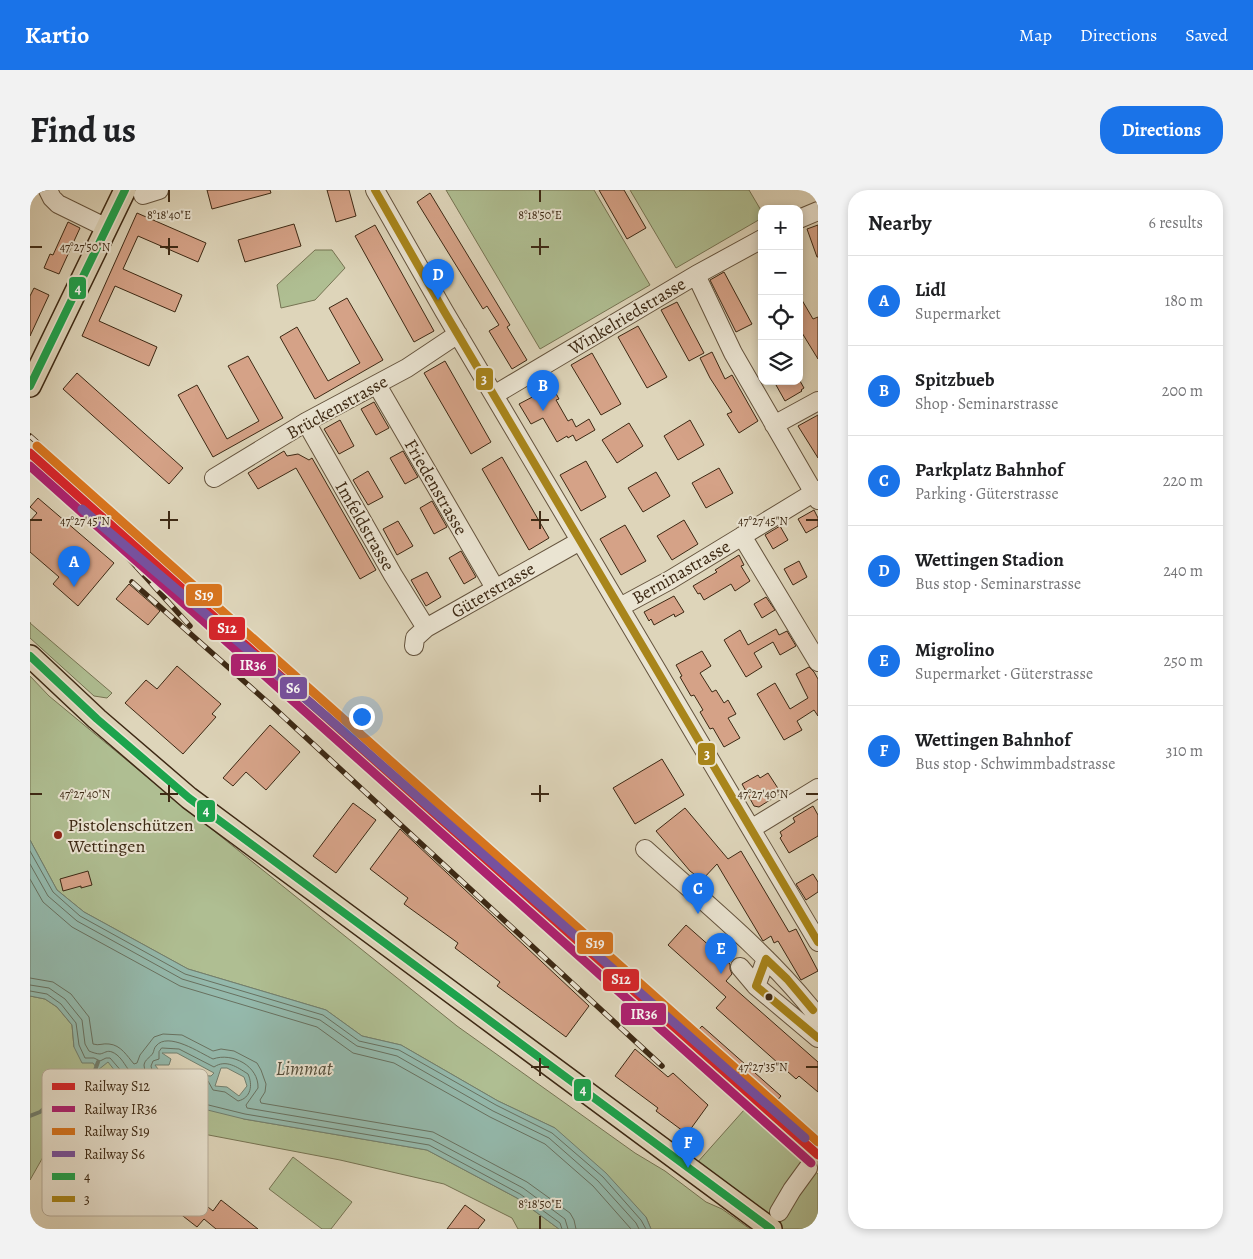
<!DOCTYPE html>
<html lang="en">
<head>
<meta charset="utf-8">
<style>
  :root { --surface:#fff; --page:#f2f2f2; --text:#202124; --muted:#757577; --line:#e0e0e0; --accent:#1a73e8 }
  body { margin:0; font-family:Alegreya,serif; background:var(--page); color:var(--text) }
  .controls { position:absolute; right:15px; top:15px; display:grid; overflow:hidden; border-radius:10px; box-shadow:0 2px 8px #0003 }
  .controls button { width:45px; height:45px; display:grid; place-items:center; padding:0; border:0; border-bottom:1px solid var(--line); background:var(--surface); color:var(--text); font:25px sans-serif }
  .you { position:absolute; left:331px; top:526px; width:18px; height:18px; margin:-12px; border:4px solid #fff; border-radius:50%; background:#1a73e8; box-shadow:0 0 0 8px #1a73e833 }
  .badge { display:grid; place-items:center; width:32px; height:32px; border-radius:50%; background:var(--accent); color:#fff; font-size:16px; font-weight:700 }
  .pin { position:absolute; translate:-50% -41px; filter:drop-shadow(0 1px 2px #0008) }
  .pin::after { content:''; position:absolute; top:26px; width:18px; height:15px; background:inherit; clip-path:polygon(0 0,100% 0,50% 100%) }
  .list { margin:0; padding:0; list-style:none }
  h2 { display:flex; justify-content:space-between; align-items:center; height:65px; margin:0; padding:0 20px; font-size:21px }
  h2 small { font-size:16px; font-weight:400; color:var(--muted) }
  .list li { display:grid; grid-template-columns:32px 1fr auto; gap:15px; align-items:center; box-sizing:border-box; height:90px; padding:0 20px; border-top:1px solid var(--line) }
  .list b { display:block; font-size:19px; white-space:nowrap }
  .list p { margin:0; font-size:16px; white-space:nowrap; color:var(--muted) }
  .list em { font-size:16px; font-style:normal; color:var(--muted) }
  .icon { flex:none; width:28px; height:28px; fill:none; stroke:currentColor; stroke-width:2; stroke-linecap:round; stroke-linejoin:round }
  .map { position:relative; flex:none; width:788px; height:1039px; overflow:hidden; border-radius:20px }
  header { display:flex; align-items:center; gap:30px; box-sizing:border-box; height:70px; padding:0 25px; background:var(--accent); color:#fff }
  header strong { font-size:24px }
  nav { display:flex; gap:28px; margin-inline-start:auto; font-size:18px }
  .intro { display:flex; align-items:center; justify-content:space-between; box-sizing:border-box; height:120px; padding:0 30px }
  h1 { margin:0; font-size:35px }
  .button { padding:12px 22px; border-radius:20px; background:var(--accent); color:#fff; font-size:18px; font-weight:700 }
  main { display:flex; gap:30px; padding:0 30px }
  aside { flex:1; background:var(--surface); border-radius:20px; box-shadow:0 2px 8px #0003 }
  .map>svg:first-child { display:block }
  .green { fill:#afbe92; stroke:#767453 }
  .water { fill:#94b9ac; stroke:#717f6f; fill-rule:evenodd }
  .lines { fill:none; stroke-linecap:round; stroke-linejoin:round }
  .shore { stroke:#687160; stroke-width:1 }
  .stream { stroke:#717f6f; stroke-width:4 }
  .building { fill:#d5a287; stroke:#3d2914 }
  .minor-tunnel { stroke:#beb399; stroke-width:18; stroke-dasharray:18 9; stroke-linecap:butt }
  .minor-casing { stroke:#65543e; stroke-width:20 }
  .major-casing { stroke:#3d2914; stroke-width:24 }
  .minor { stroke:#eae4d2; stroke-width:18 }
  .major { stroke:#ded5ba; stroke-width:21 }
  .rail-casing { stroke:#3d2914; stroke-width:5.5 }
  .rail { stroke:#eae4d2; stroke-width:4; stroke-dasharray:11; stroke-linecap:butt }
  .bus-1-casing { stroke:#eae4d2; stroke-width:11 }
  .bus-2-casing { stroke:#eae4d2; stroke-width:11 }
  .bus-1 { stroke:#1ca44d; stroke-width:8 }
  .bus-2 { stroke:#a8851b; stroke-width:8 }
  .rail-1-casing { stroke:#eae4d2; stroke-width:12 }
  .rail-2-casing { stroke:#eae4d2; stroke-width:12 }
  .rail-3-casing { stroke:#eae4d2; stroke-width:12 }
  .rail-4-casing { stroke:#eae4d2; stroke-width:12 }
  .rail-1 { stroke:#d8242b; stroke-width:9 }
  .rail-2 { stroke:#ae2071; stroke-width:9 }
  .rail-3 { stroke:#d9751e; stroke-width:9 }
  .rail-4 { stroke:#7751a1; stroke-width:9 }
  .ticks { fill:none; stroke:#3d2914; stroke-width:2 }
  .poi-dot { fill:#8f2418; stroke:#eae4d2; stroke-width:2 }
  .bus-dot { fill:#3d2914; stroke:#eae4d2; stroke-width:2 }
  .labels { text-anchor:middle; stroke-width:4; stroke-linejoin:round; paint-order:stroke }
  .street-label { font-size:18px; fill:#3d2914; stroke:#eae4d2 }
  .poi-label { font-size:18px; fill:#3d2914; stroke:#eae4d2; text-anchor:start }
  .water-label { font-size:19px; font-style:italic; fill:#534d3a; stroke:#eae4d2 }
  .key { fill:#eae4d2; stroke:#b6ac99; stroke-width:1 }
  .key-label { font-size:14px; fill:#3d2914 }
  .ticks-label { font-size:12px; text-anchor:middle; fill:#3d2914; stroke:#eae4d2; stroke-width:4; stroke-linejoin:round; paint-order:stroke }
  .line-badge { stroke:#eae4d2; stroke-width:2 }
  .badge-label { font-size:14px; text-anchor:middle; font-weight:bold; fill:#fff }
</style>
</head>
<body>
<header>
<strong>Kartio</strong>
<nav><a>Map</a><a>Directions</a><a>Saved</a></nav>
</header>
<div class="intro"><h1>Find us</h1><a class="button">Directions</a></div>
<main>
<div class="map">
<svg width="788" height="1039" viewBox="0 0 788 1039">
  <rect width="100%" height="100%" fill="#ded5ba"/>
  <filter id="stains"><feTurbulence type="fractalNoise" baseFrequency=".004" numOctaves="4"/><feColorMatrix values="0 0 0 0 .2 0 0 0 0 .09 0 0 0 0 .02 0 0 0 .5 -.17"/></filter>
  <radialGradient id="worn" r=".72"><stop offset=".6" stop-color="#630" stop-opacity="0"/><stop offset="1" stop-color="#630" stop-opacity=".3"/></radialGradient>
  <path class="green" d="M 416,0 L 564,0 L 620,95 L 510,159 Z
    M 600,0 L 719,0 L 732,22 L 732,28 L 646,78 Z
    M 285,60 L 302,60 L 315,78 L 285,110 L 251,118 L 247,95 Z
    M 0,432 L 0,433 L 82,503 L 77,508 L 64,506 L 0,448 Z
    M 0,486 L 19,506 L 128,596 L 427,836 L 605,963 L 635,981 L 676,1012 L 692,1019 L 720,1039 L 621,1039 L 616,1027 L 525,938 L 468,911 L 371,855 L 332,846 L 296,820 L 158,779 L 54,722 L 27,700 L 0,650 Z
    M 0,806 L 15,809 L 27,817 L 42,835 L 44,857 L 214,929 L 397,960 L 487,1008 L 529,1039 L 488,1039 L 482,1028 L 414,994 L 310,970 L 147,939 L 34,930 L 0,990 Z
    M 714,920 L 788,984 L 788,1039 L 753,1039 L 666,974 Z
    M 263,967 L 322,1012 L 301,1039 L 292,1039 L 239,999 Z"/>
  <path class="water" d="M 0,650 L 27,700 L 54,722 L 158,779 L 296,820 L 332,846 L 371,855 L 468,911 L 525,938 L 576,983 L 616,1027 L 621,1039 L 529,1039 L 487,1008 L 397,960 L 214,929 L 141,911 L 96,895 L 78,872 L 68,880 L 63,873 L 52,873 L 44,857 L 42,835 L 27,817 L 15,809 L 0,806 ZM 132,863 L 147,863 L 184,883 L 181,886 L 131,883 L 125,875 L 139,875 L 141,869 ZM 191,878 L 197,878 L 214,887 L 217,896 L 209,906 L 197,897 L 185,896 Z"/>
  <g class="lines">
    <path class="shore" d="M 0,661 L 23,702 L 50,726 L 155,784 L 293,825 L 329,851 L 369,860 L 466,915 L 522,943 L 573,987 L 611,1030 L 616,1039
      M 0,674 L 18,706 L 47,731 L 152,789 L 290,830 L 327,856 L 367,866 L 463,921 L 519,948 L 568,991 L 606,1033 L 609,1039
      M 0,689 L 13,712 L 42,737 L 150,796 L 287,837 L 323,863 L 364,873 L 460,927 L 515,954 L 563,996 L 601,1039
      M 0,788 L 23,792 L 41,804 L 59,827 L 63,854 C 69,856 73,853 79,854 C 91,855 97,866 104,874 L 107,873 L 110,865 L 124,847 L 133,844 L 152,845 L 183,861 L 191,859 L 204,861 L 227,873 L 231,880 L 236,894 L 235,902 L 230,910 L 231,913 L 403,942 L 497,992 L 540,1023 L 544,1030 L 546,1039
      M 0,795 L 19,798 L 35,809 L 52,830 L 55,854 L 59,861 C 61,862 67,864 70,864 C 75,863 77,860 82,862 C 97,868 97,891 118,890 C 118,885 114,881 114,875 C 115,869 120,868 123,863 C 124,861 124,858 126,856 C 138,841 170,863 183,869 C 202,862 229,876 228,898 L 216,915 L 217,918 L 401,949 L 493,998 L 535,1029 L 538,1039
      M 0,801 L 17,804 L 31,814 L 46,833 L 49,855 L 55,868 L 64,868 L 70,871 L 76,868 L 80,868 L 100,891 L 142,906 L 215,924 L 399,955 L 490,1004 L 530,1033 L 532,1039
      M 132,858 L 149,859 L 184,877 C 196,869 207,877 218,884 C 223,895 221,908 208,911 L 195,902 L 183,900 L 178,891 L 129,888 L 122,880 L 121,876 L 123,871 L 129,869 L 129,862 Z
      M 145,895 L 173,897 L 177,906 L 175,908 L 144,900 L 142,897 Z"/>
    <path class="stream" d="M 0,926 L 10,922 L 29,906 L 45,904 L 54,900 L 61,891 L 68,872"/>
  </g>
  <path class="building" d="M 177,0 L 240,0 L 241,3 L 182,19 Z
    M 297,0 L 319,0 L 326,26 L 306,32 Z
    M 569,0 L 594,0 L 616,38 L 597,49 Z
    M 400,3 L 480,135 L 477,137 L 497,170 L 482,179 L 459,141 L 469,135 L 457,116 L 453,119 L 387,12 Z
    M 107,23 L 176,53 L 168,72 L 108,46 L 93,79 L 152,105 L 145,122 L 85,96 L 69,131 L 127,157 L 119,176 L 52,146 Z
    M 38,32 L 50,38 L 29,84 L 14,78 L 20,64 L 23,65 Z
    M 264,34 L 271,56 L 215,72 L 208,50 Z
    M 345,35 L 404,141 L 384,152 L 325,46 Z
    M 788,35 L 788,67 L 787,67 L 777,39 Z
    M 694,82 L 722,134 L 706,142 L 680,90 Z
    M 4,98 L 19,105 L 0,146 L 0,106 Z
    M 769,105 L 783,129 L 788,127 L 788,169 L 769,138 Z
    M 317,108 L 353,170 L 285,209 L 250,147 L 267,137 L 298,191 L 330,173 L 299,118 Z
    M 647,112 L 674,163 L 659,171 L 631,120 Z
    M 608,136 L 637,187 L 617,198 L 588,147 Z
    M 682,162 L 695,189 L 702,185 L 728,231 L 709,243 L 697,224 L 702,222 L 680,188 L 670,168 Z
    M 562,163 L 591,214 L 571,225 L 541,175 Z
    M 218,166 L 253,228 L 183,267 L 148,205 L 167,195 L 197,249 L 229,231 L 198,176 Z
    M 415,171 L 461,252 L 441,264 L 394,183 Z
    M 47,183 L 153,278 L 139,294 L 33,199 Z
    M 753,191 L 770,191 L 774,198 L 771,200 L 772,201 L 755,211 L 746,195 Z
    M 523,198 L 529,209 L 526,210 L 538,231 L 542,229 L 546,237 L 559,229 L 565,240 L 546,251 L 543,245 L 538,248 L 537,246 L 527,252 L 513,228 L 501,234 L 489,214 L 510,203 L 511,205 Z
    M 344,212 L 359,238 L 346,245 L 331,219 Z
    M 788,225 L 788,268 L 768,236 Z
    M 310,230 L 324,256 L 309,264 L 294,239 Z
    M 660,230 L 674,255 L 648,270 L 634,246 Z
    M 599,233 L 613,256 L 587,273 L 572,250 Z
    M 254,261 L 257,266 L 268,264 L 279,270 L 282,268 L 346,380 L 330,389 L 266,278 L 228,299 L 218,283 Z
    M 373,261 L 388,287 L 375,294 L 360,268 Z
    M 472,267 L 519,348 L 499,360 L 452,279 Z
    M 556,271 L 576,307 L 551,321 L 530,285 Z
    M 689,278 L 703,303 L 676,318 L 662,293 Z
    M 338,281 L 353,307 L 338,315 L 323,290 Z
    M 626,282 L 640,306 L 613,322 L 598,298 Z
    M 8,308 L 84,373 L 48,416 L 23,394 L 29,387 L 0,362 L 0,331 L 7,323 L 0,317 Z
    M 402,311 L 417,337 L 404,344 L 390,318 Z
    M 784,320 L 788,328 L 788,336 L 776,343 L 768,329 Z
    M 654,330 L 668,354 L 642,370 L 627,346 Z
    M 368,331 L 383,356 L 367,365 L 353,339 Z
    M 595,335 L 616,371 L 591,385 L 570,349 Z
    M 750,336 L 758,350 L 743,359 L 735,345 Z
    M 431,361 L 446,387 L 434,394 L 419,368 Z
    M 709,365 L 714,375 L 711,376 L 720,391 L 705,401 L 701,394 L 674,410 L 670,403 L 668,404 L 663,396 L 687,382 L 685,380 Z
    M 769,371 L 777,387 L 763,395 L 754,379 Z
    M 397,382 L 411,407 L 396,416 L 381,390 Z
    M 99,394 L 130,421 L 118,435 L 86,409 Z
    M 644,406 L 654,422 L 645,427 L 644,424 L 624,435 L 621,429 L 619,431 L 614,422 Z
    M 736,407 L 745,420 L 732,428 L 724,414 Z
    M 746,439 L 749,445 L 757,441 L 766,456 L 750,465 L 743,452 L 724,463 L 732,477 L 716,487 L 694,450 L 710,440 L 718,455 Z
    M 672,461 L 681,476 L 670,483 L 682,502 L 686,500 L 694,513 L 698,510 L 706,524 L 698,528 L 710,548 L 694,557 L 683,538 L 680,539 L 670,522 L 673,520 L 664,505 L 661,506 L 650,487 L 652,486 L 646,475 Z
    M 147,476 L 191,514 L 182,524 L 186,527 L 153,564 L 95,513 L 116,490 L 127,499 Z
    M 779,477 L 784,482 L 788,489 L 788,526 L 784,520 L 767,531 L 772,540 L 754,550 L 727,504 L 745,493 L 760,519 L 778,508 L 766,484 Z
    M 240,535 L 270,562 L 236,600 L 216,582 L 203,596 L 193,588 Z
    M 632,569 L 654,605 L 605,634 L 583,598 Z
    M 738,583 L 751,603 L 729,617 L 724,616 L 712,594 L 728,585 L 730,588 Z
    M 323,613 L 346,630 L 306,683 L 283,666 Z
    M 783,616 L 788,625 L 788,646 L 759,663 L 750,648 L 752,646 L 750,642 L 765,632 L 763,628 Z
    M 655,618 L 698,669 L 711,661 L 759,742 L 766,739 L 788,781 L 771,790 L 748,751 L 744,753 L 741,746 L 733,751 L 687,674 L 672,690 L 660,681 L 626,641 Z
    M 370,639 L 559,816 L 536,847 L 467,796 L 470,792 L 425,758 L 428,753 L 374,714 L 378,708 L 340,679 Z
    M 58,681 L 62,695 L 51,698 L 51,696 L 33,701 L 30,689 Z
    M 783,684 L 788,692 L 788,702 L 776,710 L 766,694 Z
    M 656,735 L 700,774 L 700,779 L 702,784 L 696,791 L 788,872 L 788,902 L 769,886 L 766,889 L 686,818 L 696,807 L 638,755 Z
    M 672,836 L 751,906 L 730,931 L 650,860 Z
    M 605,859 L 638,887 L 643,883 L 678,915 L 657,944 L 626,921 L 628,918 L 585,886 Z
    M 98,954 L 183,1021 L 191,1010 L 228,1039 L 186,1039 L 174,1029 L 167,1037 L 84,972 Z
    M 435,1015 L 455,1030 L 448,1039 L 417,1039 Z"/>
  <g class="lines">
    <path class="minor-tunnel" d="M 778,978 L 788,966"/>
    <g class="minor-casing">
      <path id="minor" d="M 18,0 L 22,8 L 28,14 L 77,38
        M 345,0 L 414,121 L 788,752
        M 113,5 L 129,0
        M 769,29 L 788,21
        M 666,85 L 703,163 L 788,310
        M 347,195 L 465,398
        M 464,205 L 666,85 L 732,49
        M 276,232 L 363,385 L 396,438
        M 744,235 L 788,211
        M 184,288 L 276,232 L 377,178 L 428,144
        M 712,346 L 788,472
        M 590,417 L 640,390 L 788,300
        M 384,456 L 385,448 L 396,438 L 550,351
        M 721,639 L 788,598
        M 615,659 C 675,713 739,764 788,827
        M 736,769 L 726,796 L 788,848
        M 710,777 L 726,796
        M 749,1022 L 762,1000 L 778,978"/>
    </g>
    <g class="major-casing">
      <path id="major" d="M 0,196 L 95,0
        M 0,466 L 67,529 L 159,608 L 741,1039"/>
    </g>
    <use href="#minor" class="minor"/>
    <use href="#major" class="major"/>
    <g class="rail-casing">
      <path id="rail" d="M 0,246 L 65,304
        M 1,264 L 27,289 L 160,436
        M 102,392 L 243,517 L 632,876"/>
    </g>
    <use href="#rail" class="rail"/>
    <g class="bus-1-casing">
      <path id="bus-1" d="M 0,196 L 95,0
        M 0,466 L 67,529 L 159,608 L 741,1039"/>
    </g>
    <g class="bus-2-casing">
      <path id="bus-2" d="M 345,0 L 414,121 L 788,752
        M 783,820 L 757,789 L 736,769 L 726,796 L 788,848"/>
    </g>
    <use href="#bus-1" class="bus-1"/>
    <use href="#bus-2" class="bus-2"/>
    <g class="rail-1-casing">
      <path id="rail-1" d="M 0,263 L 788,965"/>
    </g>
    <g class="rail-2-casing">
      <path id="rail-2" d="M 0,276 L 781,973"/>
    </g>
    <g class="rail-3-casing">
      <path id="rail-3" d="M 7,256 L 788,952"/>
    </g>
    <g class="rail-4-casing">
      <path id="rail-4" d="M 52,319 L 297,527 L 775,948"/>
    </g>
    <use href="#rail-1" class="rail-1"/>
    <use href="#rail-2" class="rail-2"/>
    <use href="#rail-3" class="rail-3"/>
    <use href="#rail-4" class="rail-4"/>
  </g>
  <path class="ticks" d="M 139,0 L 139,12M 510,0 L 510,12M 139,48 L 139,65M 510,48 L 510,65M 0,57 L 12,57M 130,57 L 148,57M 501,57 L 519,57M 139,321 L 139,339M 510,321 L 510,339M 0,330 L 12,330M 130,330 L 148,330M 501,330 L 519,330M 776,330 L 788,330M 139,595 L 139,612M 510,595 L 510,612M 0,604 L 12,604M 130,604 L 148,604M 501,604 L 519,604M 776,604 L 788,604M 510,868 L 510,886M 501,877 L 519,877M 776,877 L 788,877M 510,1026 L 510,1039"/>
  <circle class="poi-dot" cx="28" cy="645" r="5"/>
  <circle class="bus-dot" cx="739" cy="807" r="4.5"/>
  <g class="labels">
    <g class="street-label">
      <text transform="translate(597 126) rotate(-31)" y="6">Winkelriedstrasse</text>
      <text transform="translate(307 217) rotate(-29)" y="6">Brückenstrasse</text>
      <text transform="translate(406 297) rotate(60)" y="6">Friedenstrasse</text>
      <text transform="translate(335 336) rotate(60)" y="6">Imfeldstrasse</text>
      <text transform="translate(651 382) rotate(-30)" y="6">Berninastrasse</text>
      <text transform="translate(463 400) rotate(-30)" y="6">Güterstrasse</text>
    </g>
    <g class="poi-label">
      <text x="38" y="641">Pistolenschützen<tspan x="38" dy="21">Wettingen</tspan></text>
    </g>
    <g class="water-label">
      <text x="274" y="885">Limmat</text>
    </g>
  </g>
  <rect x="12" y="879" width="166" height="147" rx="8" class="key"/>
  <rect x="22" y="893" width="23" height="7" fill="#d8242b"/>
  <rect x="22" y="916" width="23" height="6" fill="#ae2071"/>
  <rect x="22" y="938" width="23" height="7" fill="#d9751e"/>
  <rect x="22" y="961" width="23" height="6" fill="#7751a1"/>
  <rect x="22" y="983" width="23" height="7" fill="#1ca44d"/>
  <rect x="22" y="1006" width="23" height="6" fill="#a8851b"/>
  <g class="key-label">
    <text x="54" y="901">Railway S12</text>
    <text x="54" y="924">Railway IR36</text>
    <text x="54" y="946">Railway S19</text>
    <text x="54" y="969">Railway S6</text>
    <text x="54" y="991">4</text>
    <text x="54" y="1014">3</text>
  </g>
  <g class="ticks-label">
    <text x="139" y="29">8°18'40"E</text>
    <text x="510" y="29">8°18'50"E</text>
    <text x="55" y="61">47°27'50"N</text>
    <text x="55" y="335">47°27'45"N</text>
    <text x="733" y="335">47°27'45"N</text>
    <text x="55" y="608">47°27'40"N</text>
    <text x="733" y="608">47°27'40"N</text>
    <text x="733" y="881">47°27'35"N</text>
    <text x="510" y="1018">8°18'50"E</text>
  </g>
  <g class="line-badge">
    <rect x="38" y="86" width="19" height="24" rx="5" fill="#1ca44d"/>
    <rect x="445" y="177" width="19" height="24" rx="5" fill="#a8851b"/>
    <rect x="155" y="393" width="38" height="24" rx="5" fill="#d9751e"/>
    <rect x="178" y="426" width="38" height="25" rx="5" fill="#d8242b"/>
    <rect x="200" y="463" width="47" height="24" rx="5" fill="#ae2071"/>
    <rect x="249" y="486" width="29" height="24" rx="5" fill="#7751a1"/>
    <rect x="667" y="552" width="19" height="24" rx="5" fill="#a8851b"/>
    <rect x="166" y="609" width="20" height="24" rx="5" fill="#1ca44d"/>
    <rect x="546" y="741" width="38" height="24" rx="5" fill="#d9751e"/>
    <rect x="572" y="778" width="38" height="24" rx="5" fill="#d8242b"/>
    <rect x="590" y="812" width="47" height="24" rx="5" fill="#ae2071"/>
    <rect x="543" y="888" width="19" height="24" rx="5" fill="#1ca44d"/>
  </g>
  <g class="badge-label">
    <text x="48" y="103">4</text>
    <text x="454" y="194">3</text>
    <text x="174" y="410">S19</text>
    <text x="197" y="443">S12</text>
    <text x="223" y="480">IR36</text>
    <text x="263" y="503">S6</text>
    <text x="677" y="569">3</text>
    <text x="176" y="625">4</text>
    <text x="565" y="758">S19</text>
    <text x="591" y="794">S12</text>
    <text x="614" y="829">IR36</text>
    <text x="553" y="904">4</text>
  </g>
  <rect width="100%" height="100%" filter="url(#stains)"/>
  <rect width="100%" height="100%" fill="url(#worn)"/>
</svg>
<div class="controls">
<button>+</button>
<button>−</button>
<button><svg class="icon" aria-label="locate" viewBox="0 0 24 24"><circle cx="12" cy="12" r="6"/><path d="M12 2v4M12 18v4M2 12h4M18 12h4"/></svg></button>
<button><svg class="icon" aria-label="layers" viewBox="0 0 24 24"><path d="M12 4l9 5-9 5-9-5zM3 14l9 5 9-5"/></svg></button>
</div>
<div class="you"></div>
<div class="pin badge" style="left:44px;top:397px">A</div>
<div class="pin badge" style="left:513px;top:221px">B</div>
<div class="pin badge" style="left:668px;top:724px">C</div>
<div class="pin badge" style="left:408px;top:110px">D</div>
<div class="pin badge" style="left:691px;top:784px">E</div>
<div class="pin badge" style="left:658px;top:978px">F</div>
</div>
<aside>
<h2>Nearby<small>6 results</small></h2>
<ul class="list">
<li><span class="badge">A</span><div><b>Lidl</b><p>Supermarket</p></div><em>180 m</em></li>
<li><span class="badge">B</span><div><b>Spitzbueb</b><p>Shop · Seminarstrasse</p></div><em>200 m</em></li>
<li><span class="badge">C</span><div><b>Parkplatz Bahnhof</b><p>Parking · Güterstrasse</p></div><em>220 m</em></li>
<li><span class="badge">D</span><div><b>Wettingen Stadion</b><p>Bus stop · Seminarstrasse</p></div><em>240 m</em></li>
<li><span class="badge">E</span><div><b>Migrolino</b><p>Supermarket · Güterstrasse</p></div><em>250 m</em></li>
<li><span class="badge">F</span><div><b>Wettingen Bahnhof</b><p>Bus stop · Schwimmbadstrasse</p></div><em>310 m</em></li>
</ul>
</aside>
</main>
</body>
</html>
